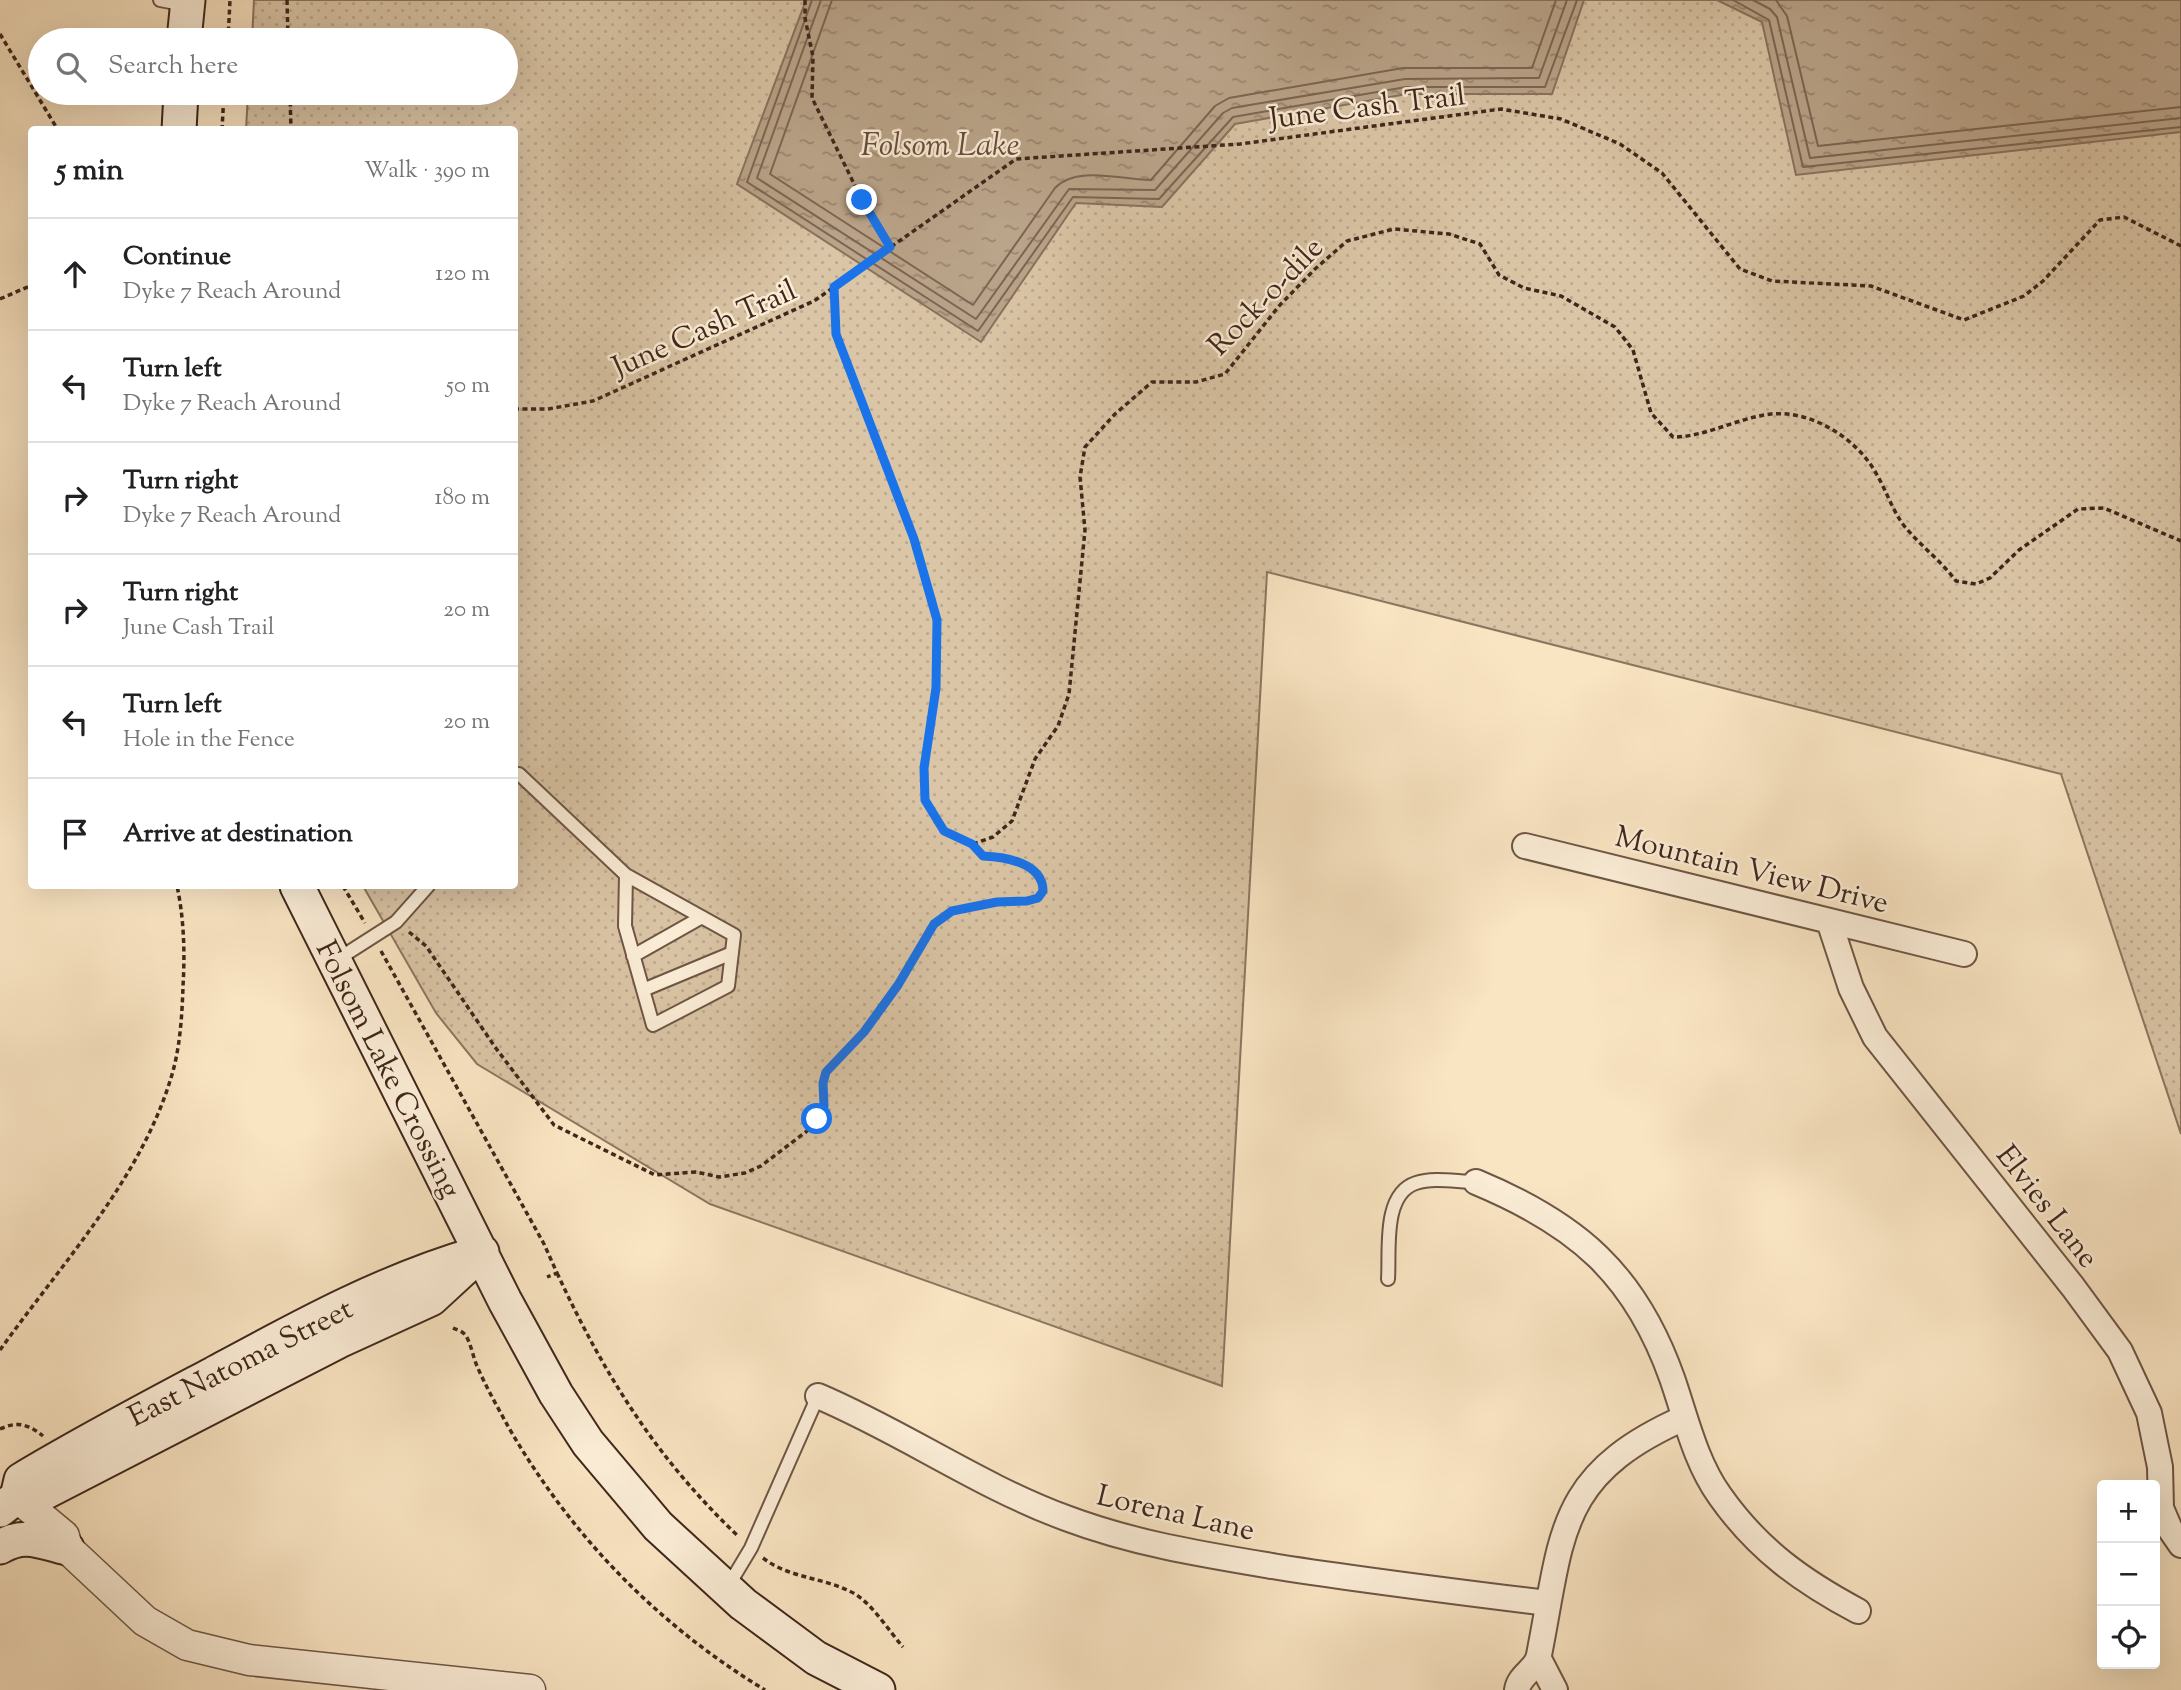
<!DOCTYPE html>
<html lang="en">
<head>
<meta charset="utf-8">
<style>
  :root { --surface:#fff; --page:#f2f2f2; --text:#202124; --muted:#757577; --line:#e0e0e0 }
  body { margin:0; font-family:"Sorts Mill Goudy",serif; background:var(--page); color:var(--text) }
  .controls { position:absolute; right:21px; bottom:21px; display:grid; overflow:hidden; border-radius:7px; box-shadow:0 7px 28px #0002 }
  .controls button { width:63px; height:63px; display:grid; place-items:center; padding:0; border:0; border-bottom:2px solid var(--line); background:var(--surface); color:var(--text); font:35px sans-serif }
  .stop { position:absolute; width:21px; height:21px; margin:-16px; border:5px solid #1a73e8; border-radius:50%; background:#fff }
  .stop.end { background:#1a73e8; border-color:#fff; box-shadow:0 2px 7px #0008 }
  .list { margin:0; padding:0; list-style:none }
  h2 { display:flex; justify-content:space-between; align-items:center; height:91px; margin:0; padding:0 28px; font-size:30px }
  h2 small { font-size:23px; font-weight:400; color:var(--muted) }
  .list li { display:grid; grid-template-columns:46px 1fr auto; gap:21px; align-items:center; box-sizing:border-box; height:112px; padding:0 28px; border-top:2px solid var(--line) }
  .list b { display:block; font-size:26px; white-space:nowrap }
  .list p { margin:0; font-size:23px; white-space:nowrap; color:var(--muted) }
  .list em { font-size:23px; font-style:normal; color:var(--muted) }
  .icon { flex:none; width:38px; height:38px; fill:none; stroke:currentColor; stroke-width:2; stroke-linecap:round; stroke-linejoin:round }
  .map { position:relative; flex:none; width:2181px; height:1690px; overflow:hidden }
  .search { position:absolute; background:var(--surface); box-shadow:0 7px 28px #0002; left:28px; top:28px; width:490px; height:77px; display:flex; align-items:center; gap:18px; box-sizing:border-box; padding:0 24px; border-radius:38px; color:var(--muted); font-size:26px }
  .panel { position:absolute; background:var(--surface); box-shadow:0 7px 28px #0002; left:28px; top:126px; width:490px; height:763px; border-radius:7px }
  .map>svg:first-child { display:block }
  .grass { fill:url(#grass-dots); stroke:#8c7660; stroke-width:2 }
  .water { fill:url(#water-ripples); stroke:#89725e; stroke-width:2 }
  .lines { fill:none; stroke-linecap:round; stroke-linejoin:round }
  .shore { stroke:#7c6552; stroke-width:2 }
  .service-casing { stroke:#6e5645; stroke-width:16 }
  .minor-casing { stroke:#6e5645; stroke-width:28 }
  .tertiary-casing { stroke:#6e5645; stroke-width:33 }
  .secondary-casing { stroke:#3f261b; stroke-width:37 }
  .path { stroke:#3f261b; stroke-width:3.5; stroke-dasharray:5 3.5; stroke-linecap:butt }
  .service { stroke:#fceed8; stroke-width:12 }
  .minor { stroke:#fceed8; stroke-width:24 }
  .tertiary { stroke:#fceed8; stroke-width:30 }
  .secondary { stroke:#fceed8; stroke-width:33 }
  .route { stroke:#1a73e8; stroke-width:9 }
  .labels { text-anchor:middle; stroke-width:5; stroke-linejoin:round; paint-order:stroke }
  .street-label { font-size:30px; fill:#3f261b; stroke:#fceed8 }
  .water-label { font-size:32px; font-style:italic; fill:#644c3c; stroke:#fceed8 }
</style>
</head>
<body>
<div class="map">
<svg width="2181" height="1690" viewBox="0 0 2181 1690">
  <defs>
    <pattern id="grass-dots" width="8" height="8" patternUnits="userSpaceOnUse" patternTransform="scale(1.75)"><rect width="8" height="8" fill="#dac5a6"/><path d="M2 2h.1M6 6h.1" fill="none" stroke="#bca98e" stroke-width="1.8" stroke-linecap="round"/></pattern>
    <pattern id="water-ripples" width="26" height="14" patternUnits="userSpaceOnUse" patternTransform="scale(1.75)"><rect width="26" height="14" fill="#baa48a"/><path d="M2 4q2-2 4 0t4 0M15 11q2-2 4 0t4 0" fill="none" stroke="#998570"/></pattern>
  </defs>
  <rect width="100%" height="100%" fill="#fae5c3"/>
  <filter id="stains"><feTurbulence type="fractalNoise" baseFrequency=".00286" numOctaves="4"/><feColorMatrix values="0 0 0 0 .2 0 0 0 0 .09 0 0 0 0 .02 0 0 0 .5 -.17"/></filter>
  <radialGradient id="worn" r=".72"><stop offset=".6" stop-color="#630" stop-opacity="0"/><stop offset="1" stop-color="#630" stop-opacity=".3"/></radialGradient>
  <path class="grass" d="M 254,0 L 2181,0 L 2181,1134 L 2061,774 L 1267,572 L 1222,1386 L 710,1204 L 477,1064 L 436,1013 L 363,886 L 514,886 L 514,130 L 246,130 L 248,93 L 506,93 L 506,40 L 252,40 Z"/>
  <path class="water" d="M 806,0 L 1584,0 L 1552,94 L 1407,94 L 1235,124 L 1162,207 L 1076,203 L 981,342 L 737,184 Z
    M 1717,0 L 2181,0 L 2181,132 L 1796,175 L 1762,22 Z"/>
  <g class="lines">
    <path class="shore" d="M 812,0 L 747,182 L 978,331 L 1073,197 L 1159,199 L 1233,117 L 1406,87 L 1545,87 L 1577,0
      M 821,0 L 757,178 L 976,319 L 1069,189 L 1155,190 L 1223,113 L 1232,108 L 1405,79 L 1539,78 L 1567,0
      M 832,0 L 770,174 L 973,305 L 1055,188 C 1076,165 1123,180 1151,180 L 1215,106 L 1229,98 L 1403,68 L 1532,68 L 1556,0
      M 1733,0 L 1769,20 L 1803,167 L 2181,127
      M 1753,0 L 1770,9 L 1777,17 L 1810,158 L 2181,118
      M 1776,0 L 1787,16 L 1818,146 L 2181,107"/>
    <g class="service-casing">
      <path id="service" d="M 160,0 L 186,5
        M 519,774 L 626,875 L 734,935 L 728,986 L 653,1025 L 625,926 L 626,875
        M 633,956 L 702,917
        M 335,961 L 396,922 L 428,886
        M 643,990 L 732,953
        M 1388,1279 C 1390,1251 1382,1194 1416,1183 C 1434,1177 1457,1182 1476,1182
        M 727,1588 L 751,1548 L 818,1396"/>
    </g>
    <g class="minor-casing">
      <path id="minor" d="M 1525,846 L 1964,954
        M 1829,921 L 1851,988 L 1875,1037 L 2073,1287 L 2120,1351 L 2149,1413 L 2160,1467 L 2161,1508 L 2170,1529 L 2181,1545
        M 1476,1182 C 1577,1224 1635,1274 1672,1378 C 1686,1418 1695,1461 1720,1496 C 1758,1550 1802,1581 1858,1611
        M 818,1396 C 903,1432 979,1486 1066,1518 C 1135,1544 1206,1555 1278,1567 C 1367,1581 1457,1592 1547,1603
        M 1539,1659 L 1555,1690
        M 1517,1690 C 1519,1675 1537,1669 1539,1655 C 1563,1534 1556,1475 1684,1418"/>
    </g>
    <g class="tertiary-casing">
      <path id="tertiary" d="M 17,1497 L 64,1536 L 67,1548 L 145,1621 L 187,1645 L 249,1660 L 530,1690"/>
    </g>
    <g class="secondary-casing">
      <path id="secondary" d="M 184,40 L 188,0
        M 179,130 L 181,93
        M 297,886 L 505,1301 L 556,1394 L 588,1443 L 658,1526 L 743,1604 L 816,1658 L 878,1690
        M 17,1497 L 21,1480 C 84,1442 149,1408 213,1374 C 298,1328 383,1281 476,1254
        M 0,1510 L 17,1497 L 34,1498 L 339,1341 L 431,1299 L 482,1252
        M 0,1547 C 25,1532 41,1542 67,1548"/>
    </g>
    <path class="path" d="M 287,0 L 288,40
      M 805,0 L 805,18 L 813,57 L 812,98 L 862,200 L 890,247
      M 0,34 L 58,130
      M 228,40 L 230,0
      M 290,93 L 291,130
      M 222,130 L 224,93
      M 0,299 L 32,285
      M 514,409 L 548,409 L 593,401 L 814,301 L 1016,159 L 1240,144 L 1501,109 L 1561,119 L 1620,144 L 1662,173 L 1740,269 L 1772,281 L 1871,286 L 1964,320 L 2024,296 L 2043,281 L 2100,220 L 2124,217 L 2181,246
      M 973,844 L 993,837 L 1012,821 L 1035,759 L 1058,726 L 1069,694 L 1085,530 L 1080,477 L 1085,447 L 1115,414 L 1152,382 L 1196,382 L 1225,374 L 1279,306 L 1315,269 L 1347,241 L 1394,229 L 1449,234 L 1480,244 L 1499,275 L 1524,288 L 1561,296 L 1615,327 L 1633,350 L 1651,413 L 1673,437 C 1706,437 1737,418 1771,414 C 1812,410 1858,439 1877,475 C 1887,492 1892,510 1905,527 C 1921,546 1941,561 1956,581 L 1976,584 L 1990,578 L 2019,550 L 2078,509 L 2104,508 L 2181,541
      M 343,886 L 365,923
      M 409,932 L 426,946 L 495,1047 L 554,1125 L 655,1175 L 696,1172 L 719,1177 L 745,1173 L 761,1166 L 807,1131 L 824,1106 L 823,1083 L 826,1072 L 864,1032 L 898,985 L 935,924 L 944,915 L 997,902 L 1027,901 L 1038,898 L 1043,891 L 1043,881 L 1035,870 L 1002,857 L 983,856 L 973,844 L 944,831 L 925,800 L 924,768 L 936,688 L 937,620 L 914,539 L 836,334 L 834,287
      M 381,951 L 544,1244 L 557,1273 L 547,1277
      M 557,1273 C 605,1376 656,1458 739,1537
      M 453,1328 C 457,1330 463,1331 466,1336 C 471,1344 473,1357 477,1366 C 486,1387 498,1408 509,1428 C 572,1537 658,1625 765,1690
      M 0,1350 C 60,1266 139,1181 170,1081 C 180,1051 182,1017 183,986 C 185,953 184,918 177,886
      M 0,1429 C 17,1421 28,1424 43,1436
      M 763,1558 C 790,1579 825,1577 855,1594 C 873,1605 889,1631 903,1647"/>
    <use href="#service" class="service"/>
    <use href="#minor" class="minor"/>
    <use href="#tertiary" class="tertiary"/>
    <use href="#secondary" class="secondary"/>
  </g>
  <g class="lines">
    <path class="route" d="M 817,1119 L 824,1106 L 823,1083 L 826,1072 L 864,1032 L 898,985 L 934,924 L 952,911 L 997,902 L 1027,901 L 1038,898 L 1043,891 C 1043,863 1006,857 983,856 L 972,844 L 944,831 L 925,800 L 924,768 L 936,688 L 937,620 L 914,539 L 836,334 L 834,287 L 890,247 L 862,200"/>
  </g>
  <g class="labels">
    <g class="street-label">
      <text transform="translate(1367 106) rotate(-7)" y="10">June Cash Trail</text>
      <text transform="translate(1265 296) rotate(-46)" y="10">Rock-o-dile</text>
      <text transform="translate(704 328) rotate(-24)" y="10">June Cash Trail</text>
      <text transform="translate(1752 869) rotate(14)" y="10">Mountain View Drive</text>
      <text transform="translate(389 1069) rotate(63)" y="10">Folsom Lake Crossing</text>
      <text transform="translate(2048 1206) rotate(52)" y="10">Elvies Lane</text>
      <text transform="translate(240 1362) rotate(-27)" y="10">East Natoma Street</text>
      <text transform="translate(1176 1512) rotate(13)" y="10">Lorena Lane</text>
    </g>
    <g class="water-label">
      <text x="940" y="155">Folsom Lake</text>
    </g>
  </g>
  <rect width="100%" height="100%" filter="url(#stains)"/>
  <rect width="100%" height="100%" fill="url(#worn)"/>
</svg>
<div class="controls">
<button>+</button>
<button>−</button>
<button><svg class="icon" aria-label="locate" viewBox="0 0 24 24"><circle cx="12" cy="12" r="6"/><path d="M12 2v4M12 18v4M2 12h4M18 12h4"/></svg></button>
</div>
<div class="stop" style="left:817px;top:1119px"></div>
<div class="stop end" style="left:862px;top:200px"></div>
<div class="search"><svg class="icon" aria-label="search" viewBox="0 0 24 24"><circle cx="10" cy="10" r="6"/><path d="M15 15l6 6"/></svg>Search here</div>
<section class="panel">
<h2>5 min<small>Walk · 390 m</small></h2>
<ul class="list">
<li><svg class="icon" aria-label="ahead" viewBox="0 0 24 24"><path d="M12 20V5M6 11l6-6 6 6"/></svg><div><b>Continue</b><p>Dyke 7 Reach Around</p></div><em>120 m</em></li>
<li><svg class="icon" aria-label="left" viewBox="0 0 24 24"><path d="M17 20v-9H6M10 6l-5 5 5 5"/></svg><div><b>Turn left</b><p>Dyke 7 Reach Around</p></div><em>50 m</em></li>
<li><svg class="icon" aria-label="right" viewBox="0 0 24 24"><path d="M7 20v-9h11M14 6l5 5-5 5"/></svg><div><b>Turn right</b><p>Dyke 7 Reach Around</p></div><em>180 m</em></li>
<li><svg class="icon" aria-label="right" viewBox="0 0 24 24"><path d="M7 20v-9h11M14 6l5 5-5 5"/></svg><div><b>Turn right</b><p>June Cash Trail</p></div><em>20 m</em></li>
<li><svg class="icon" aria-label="left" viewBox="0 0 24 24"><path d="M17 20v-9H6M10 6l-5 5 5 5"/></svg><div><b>Turn left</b><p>Hole in the Fence</p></div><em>20 m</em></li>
<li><svg class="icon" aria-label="arrive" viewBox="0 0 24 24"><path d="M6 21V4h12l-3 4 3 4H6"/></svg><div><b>Arrive at destination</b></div></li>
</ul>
</section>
</div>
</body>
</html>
